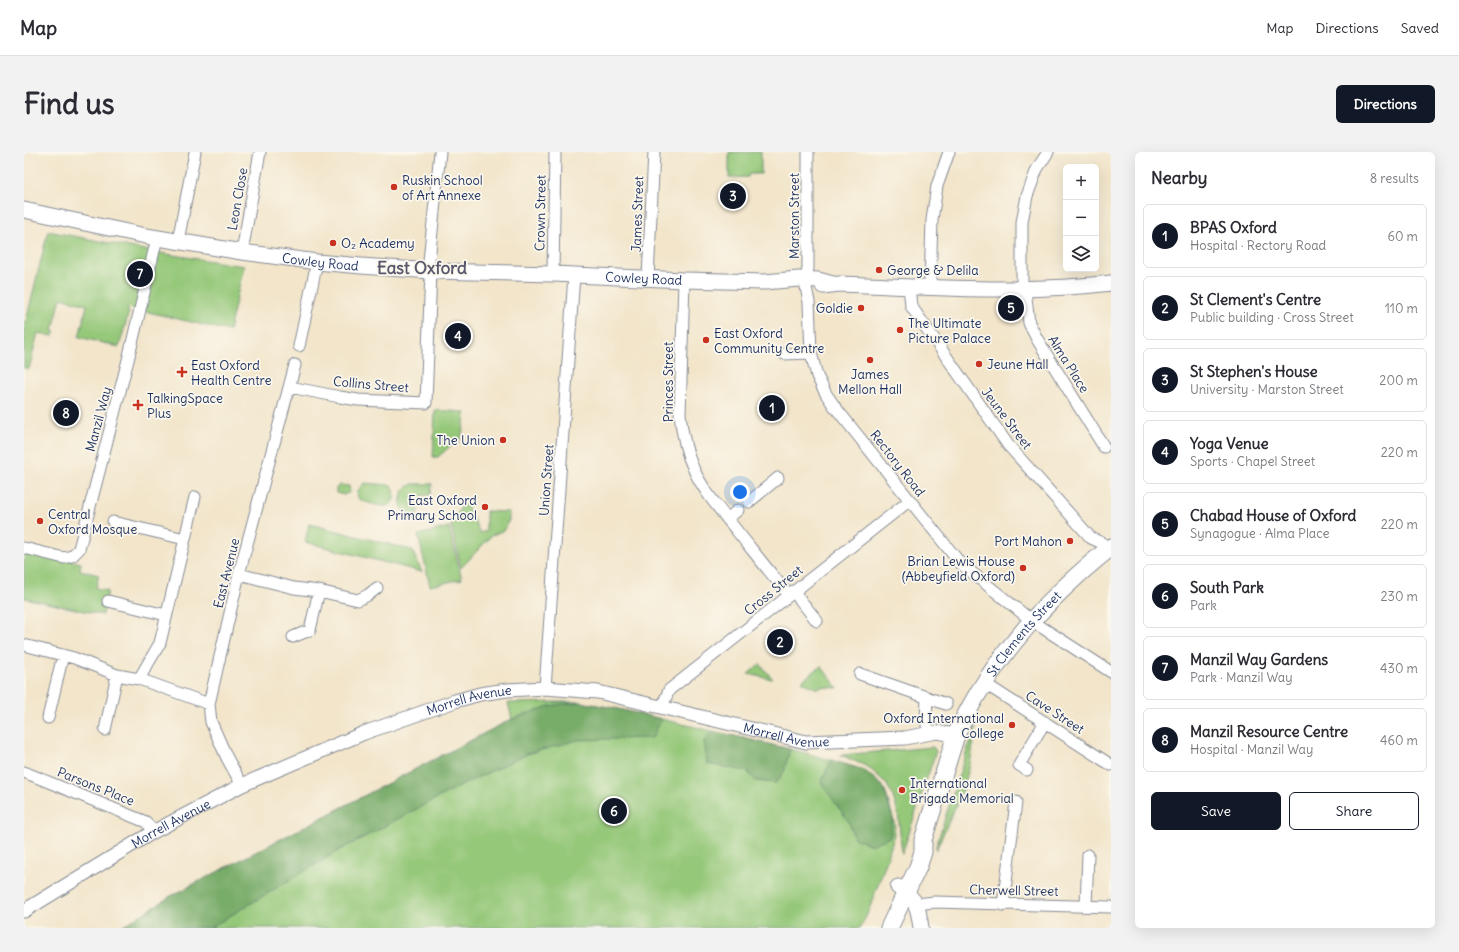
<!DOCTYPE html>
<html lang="en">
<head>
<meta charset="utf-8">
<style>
  :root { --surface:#fff; --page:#f2f2f3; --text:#2b2b33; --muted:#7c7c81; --line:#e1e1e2; --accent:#111827 }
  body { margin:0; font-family:Delius,sans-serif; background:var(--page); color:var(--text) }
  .controls { position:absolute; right:12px; top:12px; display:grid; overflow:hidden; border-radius:6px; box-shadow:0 4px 16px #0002 }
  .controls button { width:36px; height:36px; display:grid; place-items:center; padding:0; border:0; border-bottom:1px solid var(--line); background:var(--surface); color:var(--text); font:20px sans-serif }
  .you { position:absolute; left:716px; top:340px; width:14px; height:14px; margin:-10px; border:3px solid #fff; border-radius:50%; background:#1a73e8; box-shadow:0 0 0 6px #1a73e833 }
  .badge { display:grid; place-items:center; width:26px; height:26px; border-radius:50%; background:var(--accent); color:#fff; font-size:13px; font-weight:700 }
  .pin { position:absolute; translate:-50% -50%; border:2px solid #fff; box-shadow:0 1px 4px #0006 }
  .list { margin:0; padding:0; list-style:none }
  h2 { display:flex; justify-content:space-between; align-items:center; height:52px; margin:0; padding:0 16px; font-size:17px }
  h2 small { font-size:13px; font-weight:400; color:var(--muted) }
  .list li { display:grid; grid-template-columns:26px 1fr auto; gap:12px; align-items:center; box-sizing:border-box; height:64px; margin:0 8px 8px; padding:0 8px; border:1px solid var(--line); border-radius:6px }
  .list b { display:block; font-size:15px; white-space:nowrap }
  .list p { margin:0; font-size:13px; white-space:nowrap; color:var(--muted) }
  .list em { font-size:13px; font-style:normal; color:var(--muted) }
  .actions { display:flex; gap:8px; padding:12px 16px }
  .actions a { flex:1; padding:9px 0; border:1px solid var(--accent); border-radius:6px; text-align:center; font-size:14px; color:var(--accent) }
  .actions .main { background:var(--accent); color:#fff }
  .icon { flex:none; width:22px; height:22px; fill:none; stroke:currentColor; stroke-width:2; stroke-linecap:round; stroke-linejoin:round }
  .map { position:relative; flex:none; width:1087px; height:776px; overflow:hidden; border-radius:6px }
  header { display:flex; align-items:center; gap:24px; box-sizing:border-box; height:56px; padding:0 20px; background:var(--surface); border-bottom:1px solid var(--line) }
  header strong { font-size:19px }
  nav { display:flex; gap:22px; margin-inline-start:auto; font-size:14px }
  .intro { display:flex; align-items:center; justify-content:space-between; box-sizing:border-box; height:96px; padding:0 24px }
  h1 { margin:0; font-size:28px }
  .button { padding:10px 18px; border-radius:6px; background:var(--accent); color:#fff; font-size:14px; font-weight:700 }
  main { display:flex; gap:24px; padding:0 24px }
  aside { flex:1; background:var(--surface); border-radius:6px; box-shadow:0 4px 16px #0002 }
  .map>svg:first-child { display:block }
  .green { fill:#95c879; stroke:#587c6c }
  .forest { fill:#78ac69; stroke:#4a6e64 }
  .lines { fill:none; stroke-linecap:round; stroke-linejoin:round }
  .minor-casing { stroke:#868a94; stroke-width:13 }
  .tertiary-casing { stroke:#868a94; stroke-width:15 }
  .secondary-casing { stroke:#868a94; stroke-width:17 }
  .primary-casing { stroke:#868a94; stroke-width:19 }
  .minor { stroke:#fff; stroke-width:11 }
  .tertiary { stroke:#fff; stroke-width:13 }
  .secondary { stroke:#fff; stroke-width:15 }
  .primary { stroke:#fff; stroke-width:17 }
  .poi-dot { fill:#c8321e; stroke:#fbf7ec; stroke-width:1.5 }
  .labels { text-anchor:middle; stroke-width:3.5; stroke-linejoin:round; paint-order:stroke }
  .poi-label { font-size:13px; fill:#1b2f5e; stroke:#fbf7ec; text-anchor:start }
  .street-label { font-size:13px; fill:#1b2f5e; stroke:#fbf7ec }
  .district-label { font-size:17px; font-weight:bold; fill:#58576b; stroke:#fbf7ec }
</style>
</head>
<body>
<header>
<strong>Map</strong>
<nav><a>Map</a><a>Directions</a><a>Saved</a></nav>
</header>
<div class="intro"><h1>Find us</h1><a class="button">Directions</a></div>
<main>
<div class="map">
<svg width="1087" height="776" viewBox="0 0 1087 776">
  <rect width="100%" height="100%" fill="#fbf7ec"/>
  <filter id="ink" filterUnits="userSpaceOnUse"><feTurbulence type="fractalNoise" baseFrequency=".025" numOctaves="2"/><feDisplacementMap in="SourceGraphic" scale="8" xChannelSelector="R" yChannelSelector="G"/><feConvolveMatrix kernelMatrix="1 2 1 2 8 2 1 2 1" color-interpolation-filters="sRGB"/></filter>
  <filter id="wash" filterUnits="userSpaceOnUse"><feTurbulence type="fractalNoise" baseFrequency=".012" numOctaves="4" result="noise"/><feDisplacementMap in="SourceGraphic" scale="16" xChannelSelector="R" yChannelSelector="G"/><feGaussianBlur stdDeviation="0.9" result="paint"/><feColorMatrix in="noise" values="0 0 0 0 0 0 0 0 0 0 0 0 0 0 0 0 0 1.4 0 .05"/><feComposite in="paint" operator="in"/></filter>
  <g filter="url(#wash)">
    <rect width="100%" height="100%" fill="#f2e5ca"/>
    <path class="green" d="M 705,0 L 737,0 L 737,22 L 725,22 L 724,25 L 705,26 Z
      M 24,79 L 136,101 L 220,114 L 205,179 L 103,155 L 105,160 L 95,195 L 55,185 L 63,153 L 37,146 L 29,178 L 31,179 L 29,184 L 14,181 L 5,217 L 0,216 L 0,177 Z
      M 411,258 L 441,260 C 440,272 440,282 433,293 L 431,290 L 414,305 L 409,305 Z
      M 340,331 L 367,333 C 373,339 372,352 362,354 C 358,355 337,350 334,346 C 334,345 333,341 333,340 Z
      M 389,332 L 408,332 L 407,343 L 396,344 L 393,365 L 380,361 C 374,349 376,337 389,332 Z
      M 316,333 L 325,334 L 326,340 L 320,343 L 312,341 L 312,336 Z
      M 440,350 L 446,359 L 456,381 L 462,379 L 462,359 L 485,360 L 485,368 L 480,378 L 467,384 L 437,416 L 427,373 Z
      M 285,372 L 388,398 L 398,420 L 281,390 Z
      M 425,375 L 438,427 L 406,434 L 394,383 Z
      M 0,396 L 57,411 L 56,418 L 75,423 L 72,436 L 84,439 L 79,463 L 0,446 Z
      M 736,512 L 748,526 L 748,527 L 724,522 Z
      M 797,514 L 814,536 L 796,535 L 795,537 L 779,531 L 779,528 Z
      M 539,550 L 556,550 L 590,556 L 782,601 L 840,618 L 861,638 L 871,673 L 869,688 L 863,708 L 843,763 L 836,776 L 96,776 L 147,744 L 488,567 L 484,551 Z
      M 952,574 L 946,613 L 939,638 L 912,698 L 912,694 L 950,577 Z
      M 909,595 L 912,599 L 909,608 L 878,702 L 874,661 L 868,642 L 862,631 L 844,615 L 817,603 Z"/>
    <path class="forest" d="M 556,550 L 590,556 L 638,567 L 628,586 L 554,588 L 503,602 L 432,636 L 314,699 L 186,776 L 96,776 L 147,744 L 488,567 L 525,554 Z
      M 689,579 L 766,597 L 760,620 L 752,631 L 732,629 L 723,619 L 683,612 L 680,589 Z
      M 807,608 L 840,618 L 859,634 L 869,666 L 866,685 L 847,693 L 830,686 L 825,670 L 797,631 Z"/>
  </g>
  <g filter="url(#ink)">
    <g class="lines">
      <g class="minor-casing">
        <path id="minor" d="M 154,89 L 171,0
          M 218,100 L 236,0
          M 404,119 L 416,0
          M 529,122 L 531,0
          M 624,126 L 630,0
          M 660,128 L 656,262 C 658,281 662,301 670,318 C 680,340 698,360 713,379 C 730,400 747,422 765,443
          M 782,128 L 784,116 L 784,0
          M 885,134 L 887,154 L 984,293 L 1067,386 L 1078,391 L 1087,398
          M 782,135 L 785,150 L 787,201 L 793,224 L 802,242 L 811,255 L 936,411 L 1008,469 L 1087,520
          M 906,135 L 908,68 L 913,34 L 925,0
          M 998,138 L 998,70 L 1003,44 L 1013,17 L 1024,0
          M 1001,138 L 1005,171 L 1013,187 L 1080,295
          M 275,194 L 293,110
          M 760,202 L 787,201
          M 266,235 L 316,245 L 334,248 L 402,251 L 407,119
          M 725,350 L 754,326
          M 703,367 L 714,358
          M 89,370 L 161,387
          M 0,396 L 40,406 L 48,404 L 55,397 L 104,208 L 133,86
          M 215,422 L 270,436 L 295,439 L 334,448 L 344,443 L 353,436
          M 769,439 L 793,469
          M 84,449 L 142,463
          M 269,485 L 286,478 L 295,439
          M 0,493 L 50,506 L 93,523 L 115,527 L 185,552
          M 836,522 L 922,552
          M 115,527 L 136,491 L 171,345
          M 960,531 L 1087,613
          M 521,536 L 550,123
          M 903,545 L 902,569 L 905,581
          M 638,555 L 645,538 L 885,349
          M 24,566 L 39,503
          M 81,578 L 93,523
          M 1003,618 L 995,613 L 1021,570
          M 0,620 L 122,670 L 129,680
          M 218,633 L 203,606 L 187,570 L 185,552 L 215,422 L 271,213
          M 892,752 L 911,750 L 1087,755
          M 979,753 L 992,650
          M 1062,754 L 1064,703"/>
      </g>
      <g class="tertiary-casing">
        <g id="tertiary">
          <path id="s1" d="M 0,759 L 129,680 L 218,633 L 340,581 L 431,549 L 456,542 L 483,538 L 521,536 L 574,540 L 782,590 L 881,586 L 912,580 L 932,583"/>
        </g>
      </g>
      <g class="secondary-casing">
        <g id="secondary">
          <path id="s2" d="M 0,58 L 122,84 L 218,100 L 293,110 L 337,114 L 407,119 L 529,122 L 660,128 L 740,130 L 775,127 L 794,128 L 809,132"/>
          <path d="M 799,134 L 815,132 C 906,135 997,142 1087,131"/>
          <path d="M 874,735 C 893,748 894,753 897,776"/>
        </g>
      </g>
      <g class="primary-casing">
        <g id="primary">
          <path id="s3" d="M 865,776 L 894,715 L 899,700 L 899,688 L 932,583 C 966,508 1023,446 1087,395"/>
        </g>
      </g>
      <use href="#minor" class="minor"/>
      <use href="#tertiary" class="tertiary"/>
      <use href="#secondary" class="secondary"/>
      <use href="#primary" class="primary"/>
    </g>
  </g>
  <g class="poi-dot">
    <circle cx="370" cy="35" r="4"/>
    <circle cx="309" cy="91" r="4"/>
    <circle cx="855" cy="118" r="4"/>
    <circle cx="837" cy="156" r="4"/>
    <circle cx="876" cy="178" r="4"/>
    <circle cx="682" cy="188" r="4"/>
    <circle cx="846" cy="208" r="4"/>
    <circle cx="955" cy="212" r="4"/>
    <path d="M156 214h4v4h4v4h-4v4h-4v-4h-4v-4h4z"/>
    <path d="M112 247h4v4h4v4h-4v4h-4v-4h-4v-4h4z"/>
    <circle cx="479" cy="288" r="4"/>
    <circle cx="461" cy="355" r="4"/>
    <circle cx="16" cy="369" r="4"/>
    <circle cx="1046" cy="389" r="4"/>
    <circle cx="999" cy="416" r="4"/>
    <circle cx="988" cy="573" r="4"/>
    <circle cx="878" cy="638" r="4"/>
  </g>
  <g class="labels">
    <g class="poi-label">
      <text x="378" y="33">Ruskin School<tspan x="378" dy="15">of Art Annexe</tspan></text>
      <text x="317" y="96">O₂ Academy</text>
      <text x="863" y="123">George &amp; Delila</text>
      <text x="829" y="161" text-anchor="end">Goldie</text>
      <text x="884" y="176">The Ultimate<tspan x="884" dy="15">Picture Palace</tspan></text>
      <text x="690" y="186">East Oxford<tspan x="690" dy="15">Community Centre</tspan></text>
      <text x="963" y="217">Jeune Hall</text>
      <text x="167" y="218">East Oxford<tspan x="167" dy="15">Health Centre</tspan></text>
      <text x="846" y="227" text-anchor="middle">James<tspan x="846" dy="15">Mellon Hall</tspan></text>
      <text x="123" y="251">TalkingSpace<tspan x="123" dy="15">Plus</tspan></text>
      <text x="471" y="293" text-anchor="end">The Union</text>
      <text x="453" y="353" text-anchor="end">East Oxford<tspan x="453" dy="15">Primary School</tspan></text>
      <text x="24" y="367">Central<tspan x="24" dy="15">Oxford Mosque</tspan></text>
      <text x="1038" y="394" text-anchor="end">Port Mahon</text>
      <text x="991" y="414" text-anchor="end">Brian Lewis House<tspan x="991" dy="15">(Abbeyfield Oxford)</tspan></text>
      <text x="980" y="571" text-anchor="end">Oxford International<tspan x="980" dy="15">College</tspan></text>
      <text x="886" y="636">International<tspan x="886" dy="15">Brigade Memorial</tspan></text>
    </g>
    <g class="street-label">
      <text transform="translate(213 47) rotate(-80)" y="5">Leon Close</text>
      <text transform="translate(516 61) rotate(-89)" y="5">Crown Street</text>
      <text transform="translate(613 62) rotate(-88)" y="5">James Street</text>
      <text transform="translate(770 64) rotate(-90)" y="5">Marston Street</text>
      <text dy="5" stroke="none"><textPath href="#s2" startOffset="301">Cowley Road</textPath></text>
      <text dy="5" stroke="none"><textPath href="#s2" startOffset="625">Cowley Road</textPath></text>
      <text transform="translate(1045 212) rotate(58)" y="5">Alma Place</text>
      <text transform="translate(644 230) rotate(-90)" y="5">Princes Street</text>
      <text transform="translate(347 232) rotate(5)" y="5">Collins Street</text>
      <text transform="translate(983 266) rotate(53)" y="5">Jeune Street</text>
      <text transform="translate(74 267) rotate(-75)" y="5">Manzil Way</text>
      <text transform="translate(874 311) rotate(52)" y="5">Rectory Road</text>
      <text transform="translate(522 328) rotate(-86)" y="5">Union Street</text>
      <text transform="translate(202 421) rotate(-76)" y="5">East Avenue</text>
      <text transform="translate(749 438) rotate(-39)" y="5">Cross Street</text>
      <text dy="5" stroke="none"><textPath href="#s3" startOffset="328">St Clements Street</textPath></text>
      <text dy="5" stroke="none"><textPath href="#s1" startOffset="495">Morrell Avenue</textPath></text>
      <text transform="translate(1031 560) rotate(33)" y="5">Cave Street</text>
      <text dy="5" stroke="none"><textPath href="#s1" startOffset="819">Morrell Avenue</textPath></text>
      <text transform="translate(72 634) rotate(22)" y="5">Parsons Place</text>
      <text dy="5" stroke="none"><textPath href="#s1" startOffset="171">Morrell Avenue</textPath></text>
      <text transform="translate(990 738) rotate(1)" y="5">Cherwell Street</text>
    </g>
    <g class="district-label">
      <text x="398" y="122">East Oxford</text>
    </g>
  </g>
</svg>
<div class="controls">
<button>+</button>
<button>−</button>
<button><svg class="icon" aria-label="layers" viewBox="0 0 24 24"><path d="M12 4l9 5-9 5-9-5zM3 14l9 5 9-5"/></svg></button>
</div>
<div class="you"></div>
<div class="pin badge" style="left:748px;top:256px">1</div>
<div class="pin badge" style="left:756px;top:490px">2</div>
<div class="pin badge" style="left:709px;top:44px">3</div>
<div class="pin badge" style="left:434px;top:184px">4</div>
<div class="pin badge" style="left:987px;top:156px">5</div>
<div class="pin badge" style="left:590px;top:659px">6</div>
<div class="pin badge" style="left:116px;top:122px">7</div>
<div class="pin badge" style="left:42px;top:261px">8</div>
</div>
<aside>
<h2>Nearby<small>8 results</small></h2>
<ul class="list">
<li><span class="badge">1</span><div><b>BPAS Oxford</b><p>Hospital · Rectory Road</p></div><em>60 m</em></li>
<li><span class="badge">2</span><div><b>St Clement's Centre</b><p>Public building · Cross Street</p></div><em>110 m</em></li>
<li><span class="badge">3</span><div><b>St Stephen's House</b><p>University · Marston Street</p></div><em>200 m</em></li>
<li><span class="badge">4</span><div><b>Yoga Venue</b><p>Sports · Chapel Street</p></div><em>220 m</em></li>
<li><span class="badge">5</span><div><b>Chabad House of Oxford</b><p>Synagogue · Alma Place</p></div><em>220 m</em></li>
<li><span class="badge">6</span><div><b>South Park</b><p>Park</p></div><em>230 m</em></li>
<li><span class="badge">7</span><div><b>Manzil Way Gardens</b><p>Park · Manzil Way</p></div><em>430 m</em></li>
<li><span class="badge">8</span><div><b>Manzil Resource Centre</b><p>Hospital · Manzil Way</p></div><em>460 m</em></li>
</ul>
<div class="actions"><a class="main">Save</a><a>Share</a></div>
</aside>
</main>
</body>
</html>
